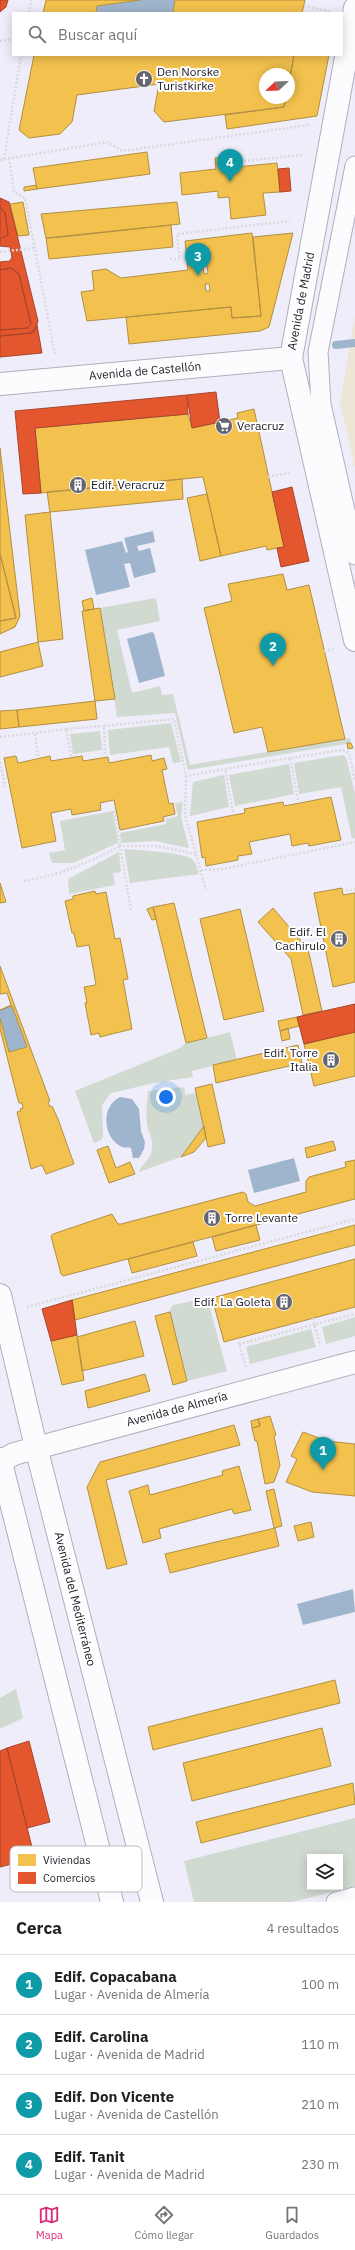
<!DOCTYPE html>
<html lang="es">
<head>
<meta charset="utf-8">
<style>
  :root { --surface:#fff; --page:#f6f6f6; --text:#222; --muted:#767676; --line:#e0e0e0; --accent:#db2777 }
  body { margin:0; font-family:"IBM Plex Sans",sans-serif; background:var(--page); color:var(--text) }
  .controls { position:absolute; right:12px; bottom:12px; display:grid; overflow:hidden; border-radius:0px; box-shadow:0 2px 10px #0003 }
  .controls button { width:36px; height:36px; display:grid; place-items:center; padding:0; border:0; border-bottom:1px solid var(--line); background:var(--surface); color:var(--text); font:20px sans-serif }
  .compass { position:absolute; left:259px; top:68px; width:36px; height:36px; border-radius:50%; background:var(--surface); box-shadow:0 2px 10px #0003; rotate:247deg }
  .you { position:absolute; left:166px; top:1097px; width:14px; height:14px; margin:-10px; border:3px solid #fff; border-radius:50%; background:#1a73e8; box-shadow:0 0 0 6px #1a73e833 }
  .badge { display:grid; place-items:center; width:26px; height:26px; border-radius:50%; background:var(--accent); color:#fff; font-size:13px; font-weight:700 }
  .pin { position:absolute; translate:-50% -33px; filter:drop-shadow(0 1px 2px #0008) }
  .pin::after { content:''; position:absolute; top:21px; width:14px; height:12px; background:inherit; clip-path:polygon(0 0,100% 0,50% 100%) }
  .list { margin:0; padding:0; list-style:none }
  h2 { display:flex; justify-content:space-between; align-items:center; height:52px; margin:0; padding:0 16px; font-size:17px }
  h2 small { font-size:13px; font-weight:400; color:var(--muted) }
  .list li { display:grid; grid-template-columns:26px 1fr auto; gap:12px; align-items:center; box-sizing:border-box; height:60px; padding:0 16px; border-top:1px solid var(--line) }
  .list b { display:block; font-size:15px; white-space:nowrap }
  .list p { margin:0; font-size:13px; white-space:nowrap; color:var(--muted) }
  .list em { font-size:13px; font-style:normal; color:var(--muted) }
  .icon { flex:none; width:22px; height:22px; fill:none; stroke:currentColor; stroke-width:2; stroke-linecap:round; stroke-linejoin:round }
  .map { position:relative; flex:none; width:355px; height:1902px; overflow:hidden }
  .search { position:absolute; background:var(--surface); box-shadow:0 2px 10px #0003; left:12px; right:12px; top:12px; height:44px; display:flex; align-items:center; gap:10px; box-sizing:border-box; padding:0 14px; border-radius:0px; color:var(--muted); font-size:15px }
  .sheet { height:292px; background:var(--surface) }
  nav { display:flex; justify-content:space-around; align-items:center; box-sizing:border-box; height:56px; border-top:1px solid var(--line); background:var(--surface); font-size:11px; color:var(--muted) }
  nav a { display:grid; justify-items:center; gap:2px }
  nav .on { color:var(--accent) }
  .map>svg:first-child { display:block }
  .green { fill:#d1dad0; fill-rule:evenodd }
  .sand { fill:#ece6d7 }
  .water { fill:#9fb5cd }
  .homes { fill:#f2c14e; stroke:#b28f42; fill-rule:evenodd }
  .shops { fill:#e4572e; stroke:#a8452b }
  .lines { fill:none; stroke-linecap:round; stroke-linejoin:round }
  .stream { stroke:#9fb5cd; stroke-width:8 }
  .pedestrian-casing { stroke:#b0afba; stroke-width:21 }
  .minor-casing { stroke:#b0afba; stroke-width:24 }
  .tertiary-casing { stroke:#b0afba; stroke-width:24 }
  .path { stroke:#dad9dd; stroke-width:2.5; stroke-dasharray:2 2; stroke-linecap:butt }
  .pedestrian { stroke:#fcfcfe; stroke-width:19 }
  .minor { stroke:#fcfcfe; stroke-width:22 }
  .tertiary { stroke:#fcfcfe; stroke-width:22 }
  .labels { text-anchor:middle; stroke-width:4; stroke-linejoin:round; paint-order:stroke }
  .poi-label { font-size:12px; fill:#1c1b25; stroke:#fff; text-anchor:start }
  .street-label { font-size:12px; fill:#1c1b25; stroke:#fff }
  .key { fill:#fff; stroke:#bbbbbe; stroke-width:1 }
  .key-label { font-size:11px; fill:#1c1b25 }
</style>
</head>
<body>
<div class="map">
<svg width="355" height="1902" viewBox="0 0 355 1902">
  <rect width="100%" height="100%" fill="#eeedf9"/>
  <path class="green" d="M 156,598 L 160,621 L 117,630 L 132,693 L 160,686 L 162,695 L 173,694 L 190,765 L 350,738 L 351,743 L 188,770 L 175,713 L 117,717 L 100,608 Z
    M 171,723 L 181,762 L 173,763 L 169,747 L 110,755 L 108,730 Z
    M 100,731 L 102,750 L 73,754 L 70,734 Z
    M 343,755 L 346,757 L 355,793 L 355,838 L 352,839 L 341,787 L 299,794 L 294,763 Z
    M 289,764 L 294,794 L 235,806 L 229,775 Z
    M 224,775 L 229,807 L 190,816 L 193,782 Z
    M 183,802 L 181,817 L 189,848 L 155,841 L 121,843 L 120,833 L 166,824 L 166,819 L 178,816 L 175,803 Z
    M 113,811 L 118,843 L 73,863 L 52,863 L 49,853 L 65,850 L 60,821 Z
    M 124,849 C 139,850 177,852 190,858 C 196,860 197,869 199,874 L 130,883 Z
    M 119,852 L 121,872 L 113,873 L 115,885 L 69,894 L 68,879 Z
    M 230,1032 L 237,1060 L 192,1071 L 193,1077 L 154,1083 L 111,1093 L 102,1105 L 103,1137 L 101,1140 L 94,1143 L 75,1091 L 178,1049 L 186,1043 Z
    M 184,1087 L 185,1095 L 196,1093 L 204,1126 L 181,1157 L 139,1172 C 139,1166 151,1160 152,1150 C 153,1141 151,1137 148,1129 C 145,1117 147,1103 148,1091 Z
    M 197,1300 L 200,1303 L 208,1301 L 227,1371 L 187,1381 L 178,1343 L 172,1335 L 166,1317 L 173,1305 Z
    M 355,1317 L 355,1336 L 326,1344 L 322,1327 Z
    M 311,1329 L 316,1347 L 250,1364 L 246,1347 Z
    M 16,1689 L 23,1718 L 0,1729 L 0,1698 Z
    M 355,1818 L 355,1886 L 292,1902 L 194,1902 L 184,1861 ZM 310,1857 L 340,1857 L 340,1887 L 310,1887 Z"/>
  <path class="sand" d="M 355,317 L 355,468 L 340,403 Z"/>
  <path class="water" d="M 140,0 L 175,0 L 173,13 L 96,13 L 97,6 Z
    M 153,531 L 155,542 L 137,546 L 139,551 L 150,548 L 156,572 L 134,578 L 130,563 L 124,564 L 130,587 L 96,595 L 85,550 L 122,541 L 126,553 L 128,552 L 124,538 Z
    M 152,632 L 154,633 L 165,676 L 139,683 L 127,639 Z
    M 12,1006 L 27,1047 L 9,1052 L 0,1018 L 0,1010 Z
    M 120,1097 L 132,1099 L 139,1109 L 141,1131 L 145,1142 L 144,1149 L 139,1158 L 133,1158 L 131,1148 C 128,1147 124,1148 122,1147 C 103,1138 100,1107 120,1097 Z
    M 294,1158 L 300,1181 L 254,1193 L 248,1170 Z
    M 353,1589 L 355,1612 L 303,1625 L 297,1604 Z"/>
  <path class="homes" d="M 46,0 L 140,0 L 97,6 L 96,13 L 43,13 Z
    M 175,0 L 305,0 L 302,13 L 173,13 Z
    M 34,55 L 294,55 L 289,83 L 289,74 L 265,74 L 265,98 L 286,98 L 284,107 L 164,122 L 154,111 L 159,84 L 77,95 L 72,122 L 60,134 L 29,138 L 19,130 Z
    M 294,55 L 329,55 L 317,116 L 227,129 L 225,115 L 284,107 L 286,98 L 289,98 L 289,83 Z
    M 147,152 L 150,174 L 37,189 L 33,168 Z
    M 225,157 L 226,168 L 277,163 L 280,192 L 263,193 L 266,215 L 231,219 L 229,197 L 218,198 L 218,191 L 182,195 L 180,173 L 216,169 L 215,158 Z
    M 36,185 L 37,189 L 24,191 L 24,187 Z
    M 23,202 L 29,235 L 18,236 L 10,204 Z
    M 177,202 L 180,224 L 62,237 L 46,238 L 41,214 Z
    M 171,225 L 173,247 L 49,259 L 46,238 Z
    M 252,233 L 261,316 L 232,318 L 231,307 L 87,321 L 81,292 L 94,290 L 92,271 L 106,269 L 121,278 L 188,270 L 185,241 ZM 203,266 L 207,266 L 208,273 L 204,274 ZM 205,284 L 209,284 L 210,291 L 206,291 Z
    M 293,233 L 269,327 L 260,331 L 129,344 L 126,317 L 231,307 L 232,318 L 261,316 L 253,237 Z
    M 254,409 L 284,547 L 267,550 L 266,546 L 221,556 L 203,477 L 41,493 L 35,428 L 188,414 L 192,428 L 238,418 L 237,413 Z
    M 0,448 L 20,616 L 15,627 L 0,634 L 0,621 L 16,618 L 0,554 Z
    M 182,479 L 183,499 L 50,512 L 47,492 Z
    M 207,494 L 221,556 L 200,561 L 187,498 Z
    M 50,512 L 63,639 L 38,642 L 25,515 Z
    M 0,554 L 16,618 L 0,621 Z
    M 283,574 L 287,590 L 309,585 L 345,739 L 268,752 L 262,727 L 234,733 L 204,608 L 232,601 L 228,584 Z
    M 92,598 L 94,609 L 84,611 L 82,601 Z
    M 100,608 L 115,699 L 95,701 L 82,611 Z
    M 38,642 L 43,666 L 0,677 L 0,652 Z
    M 95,701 L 97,719 L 19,727 L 17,710 Z
    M 17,710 L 19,727 L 0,729 L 0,711 Z
    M 347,743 L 351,743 L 353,748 L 348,749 Z
    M 151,755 L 152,761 L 164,758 L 167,769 L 162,770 L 169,804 L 173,803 L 175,814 L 163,817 L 164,821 L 120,830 L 114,800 L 100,803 L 101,810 L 72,815 L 71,809 L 51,813 L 56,841 L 22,848 L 4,758 L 16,756 L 18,763 L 50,756 L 51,761 L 82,756 L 83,761 L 108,757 L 109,763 Z
    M 331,797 L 341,840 L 309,846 L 308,843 L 292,846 L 290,834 L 249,842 L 252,854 L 238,856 L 238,860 L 206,866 L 205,857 L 202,858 L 197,822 L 245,813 L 244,809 L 283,802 L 284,806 Z
    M 0,883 L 6,902 L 0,903 Z
    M 342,888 L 343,895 L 355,893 L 355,982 L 333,987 L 314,893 Z
    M 95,891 L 96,894 L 106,892 L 115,939 L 120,938 L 128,979 L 123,980 L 132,1029 L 100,1037 L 99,1033 L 91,1035 L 85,1003 L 87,1003 L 84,987 L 96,985 L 89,945 L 77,947 L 74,933 L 72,933 L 65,901 L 73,899 L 73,896 Z
    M 174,903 L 207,1038 L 186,1043 L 153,907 Z
    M 153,907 L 156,919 L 152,920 L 147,909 Z
    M 273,908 L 308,949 L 322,1011 L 303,1015 L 291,959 L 258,922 Z
    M 240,909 L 264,1011 L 224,1020 L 200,919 Z
    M 0,966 L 50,1101 L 48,1102 L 50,1107 L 52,1106 L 58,1119 L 74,1164 L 46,1174 L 42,1165 L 31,1169 L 17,1112 L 21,1111 L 20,1109 L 23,1108 L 22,1103 L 19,1103 L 18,1100 L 0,1029 L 0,1018 L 9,1052 L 27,1047 L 12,1006 L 0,1010 L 11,1005 L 7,993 L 0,994 Z
    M 297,1017 L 299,1026 L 280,1031 L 278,1021 Z
    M 288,1028 L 290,1039 L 282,1041 L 280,1031 Z
    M 355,1032 L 355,1076 L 314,1086 L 304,1044 Z
    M 298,1045 L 302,1063 L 216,1083 L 213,1065 Z
    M 212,1084 L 225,1143 L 208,1147 L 195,1088 Z
    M 204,1126 L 206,1138 L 194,1152 L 181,1157 Z
    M 333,1141 L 336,1150 L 307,1158 L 305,1148 Z
    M 108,1146 L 116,1168 L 130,1162 L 135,1174 L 109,1183 L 97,1150 Z
    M 355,1160 L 355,1199 L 63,1276 L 61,1274 L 51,1236 L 53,1234 L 112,1214 L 118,1224 L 121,1224 L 243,1192 L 246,1194 L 248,1202 L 255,1206 L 306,1192 L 306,1181 L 309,1177 L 346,1167 L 345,1162 Z
    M 256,1225 L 260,1240 L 216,1251 L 212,1237 Z
    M 355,1225 L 355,1245 L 75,1320 L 72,1300 Z
    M 193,1242 L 197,1256 L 132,1273 L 128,1259 Z
    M 355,1259 L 355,1307 L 224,1342 L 212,1298 Z
    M 170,1312 L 187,1381 L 173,1385 L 155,1316 Z
    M 135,1321 L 144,1356 L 82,1371 L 77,1337 Z
    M 77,1335 L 84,1380 L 62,1385 L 51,1341 Z
    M 145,1374 L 150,1391 L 88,1408 L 85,1391 Z
    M 270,1416 L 276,1435 L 274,1436 L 280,1465 L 274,1482 L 265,1484 L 257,1441 L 255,1441 L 252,1428 L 260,1426 L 258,1419 Z
    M 258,1419 L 260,1426 L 252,1428 L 251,1421 Z
    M 234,1425 L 240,1445 L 106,1480 L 127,1564 L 107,1569 L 87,1487 L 100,1462 Z
    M 303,1432 L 327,1441 L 355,1444 L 355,1496 L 312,1492 L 286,1482 L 297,1459 L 291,1456 Z
    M 239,1466 L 251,1510 L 234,1514 L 232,1509 L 159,1529 L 161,1538 L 143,1543 L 129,1491 L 148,1485 L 150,1495 L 223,1475 L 222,1471 Z
    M 274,1489 L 282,1526 L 274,1528 L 266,1491 Z
    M 311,1522 L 314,1537 L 298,1541 L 294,1526 Z
    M 275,1528 L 279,1546 L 170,1573 L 165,1554 Z
    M 335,1680 L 340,1703 L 153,1750 L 148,1727 Z
    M 322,1728 L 331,1766 L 192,1801 L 183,1763 Z
    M 353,1783 L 355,1804 L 201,1843 L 196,1822 Z"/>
  <path class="shops" d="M 0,0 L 8,0 L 6,7 L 0,12 Z
    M 289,168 L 291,191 L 280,192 L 278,169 Z
    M 0,198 L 9,202 L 38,321 L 35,331 L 31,333 L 0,336 L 0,330 L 27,328 L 31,324 L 19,274 L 11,268 L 0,270 L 0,262 L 10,261 L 12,257 L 10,247 L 0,246 L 0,239 L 8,235 L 5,213 L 0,207 Z
    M 0,207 L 5,213 L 8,235 L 0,239 Z
    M 11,268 L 19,274 L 31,324 L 27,328 L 0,330 L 0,270 Z
    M 37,325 L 42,353 L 0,357 L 0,336 L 31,333 Z
    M 216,392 L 220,422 L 192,428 L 187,395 Z
    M 187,395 L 188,414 L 35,428 L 41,493 L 23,494 L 15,411 Z
    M 292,487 L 309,561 L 281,567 L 277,548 L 284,547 L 272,492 Z
    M 355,1004 L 355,1032 L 304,1044 L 297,1017 Z
    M 72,1300 L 77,1335 L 51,1341 L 42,1309 Z
    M 29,1741 L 50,1822 L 27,1828 L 7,1748 Z
    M 7,1748 L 33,1851 L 28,1860 L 0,1867 L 0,1751 Z"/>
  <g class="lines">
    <path class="stream" d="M 336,345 L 355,343"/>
    <g class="pedestrian-casing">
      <path id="pedestrian" d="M 355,166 L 318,352 L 321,404 L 355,555
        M 336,1902 L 355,1897"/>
    </g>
    <g class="minor-casing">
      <path id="minor" d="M 355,8 L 291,358 L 355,640
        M 0,384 L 291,358
        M 0,1462 L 14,1454 L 355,1362"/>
    </g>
    <g class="tertiary-casing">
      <path id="tertiary" d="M 0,1295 L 36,1447 L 152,1902
        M 0,1459 L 112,1902"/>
    </g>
    <path class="path" d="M 304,6 L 331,12
      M 29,13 L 31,0
      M 0,41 L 13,39
      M 9,158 L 14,192 L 25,198 L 55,354
      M 4,159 L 21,55
      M 0,160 L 107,142 L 123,151 L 309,125
      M 232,162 L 303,155
      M 0,252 L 34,248
      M 170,259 L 180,259 L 177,234 L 290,221
      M 268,477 L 291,472
      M 324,651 L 333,649
      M 0,737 L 35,733
      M 105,754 L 104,726 L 174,719 L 186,776 L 225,769
      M 38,756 L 35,733 L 66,729
      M 71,756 L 66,729 L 104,726
      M 0,762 L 5,787
      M 186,776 L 185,815 L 206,890
      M 298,800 L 290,758 L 342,750 L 349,753 L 355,781
      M 114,811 L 120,846
      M 233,812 L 225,769 L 290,758
      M 201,870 L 223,869 L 355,842
      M 24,881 C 63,874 85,864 120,846
      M 346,891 L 355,889
      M 131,910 L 120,846 L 156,846 L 196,854
      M 27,1307 L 355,1219
      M 313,1318 L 320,1346
      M 246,1367 L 239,1344 L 355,1314"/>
    <use href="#pedestrian" class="pedestrian"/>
    <use href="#minor" class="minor"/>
    <use href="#tertiary" class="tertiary"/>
  </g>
  <defs>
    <g id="church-disc" transform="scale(0.9)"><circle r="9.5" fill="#66646f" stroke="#fff"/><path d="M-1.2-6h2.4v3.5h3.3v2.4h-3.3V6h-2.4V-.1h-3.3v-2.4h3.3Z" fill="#fff"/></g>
    <g id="supermarket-disc" transform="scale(0.9)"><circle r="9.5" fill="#66646f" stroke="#fff"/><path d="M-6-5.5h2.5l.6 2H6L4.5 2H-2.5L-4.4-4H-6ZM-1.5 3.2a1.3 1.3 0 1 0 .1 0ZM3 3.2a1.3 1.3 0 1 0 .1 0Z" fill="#fff"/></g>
    <g id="building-disc" transform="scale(0.9)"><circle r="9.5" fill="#66646f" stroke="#fff"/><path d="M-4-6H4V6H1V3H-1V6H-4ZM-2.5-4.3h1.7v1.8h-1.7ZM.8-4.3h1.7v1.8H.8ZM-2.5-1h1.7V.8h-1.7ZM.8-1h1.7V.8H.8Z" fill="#fff"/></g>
  </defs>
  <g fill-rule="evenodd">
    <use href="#church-disc" x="144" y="79"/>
    <use href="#supermarket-disc" x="224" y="426"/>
    <use href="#building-disc" x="78" y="485"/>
    <use href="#building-disc" x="339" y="939"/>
    <use href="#building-disc" x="331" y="1060"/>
    <use href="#building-disc" x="212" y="1218"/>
    <use href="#building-disc" x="284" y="1302"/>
  </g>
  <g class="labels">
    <g class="poi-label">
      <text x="157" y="76">Den Norske<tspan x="157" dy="14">Turistkirke</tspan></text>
      <text x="237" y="430">Veracruz</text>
      <text x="91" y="489">Edif. Veracruz</text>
      <text x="326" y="936" text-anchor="end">Edif. El<tspan x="326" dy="14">Cachirulo</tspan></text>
      <text x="318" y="1057" text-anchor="end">Edif. Torre<tspan x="318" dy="14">Italia</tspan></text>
      <text x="225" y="1222">Torre Levante</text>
      <text x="271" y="1306" text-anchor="end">Edif. La Goleta</text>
    </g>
    <g class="street-label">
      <text transform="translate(301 301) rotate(-79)" y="4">Avenida de Madrid</text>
      <text transform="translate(145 371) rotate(-5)" y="4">Avenida de Castellón</text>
      <text transform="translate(177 1409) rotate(-15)" y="4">Avenida de Almería</text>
      <text transform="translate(75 1599) rotate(76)" y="4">Avenida del Mediterráneo</text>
    </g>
  </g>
  <rect x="10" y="1846" width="132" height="46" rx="6" class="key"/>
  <rect x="18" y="1854" width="18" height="12" fill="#f2c14e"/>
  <rect x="18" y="1872" width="18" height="12" fill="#e4572e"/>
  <g class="key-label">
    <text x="43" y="1864">Viviendas</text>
    <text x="43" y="1882">Comercios</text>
  </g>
</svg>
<div class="controls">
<button><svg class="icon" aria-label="layers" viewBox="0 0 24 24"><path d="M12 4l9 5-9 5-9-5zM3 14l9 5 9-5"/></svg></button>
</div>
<svg class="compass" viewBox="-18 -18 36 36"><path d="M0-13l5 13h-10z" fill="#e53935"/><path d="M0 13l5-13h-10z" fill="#767676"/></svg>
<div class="you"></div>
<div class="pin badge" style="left:323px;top:1470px;background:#0f9aa8">1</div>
<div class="pin badge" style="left:273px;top:666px;background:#0f9aa8">2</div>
<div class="pin badge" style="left:198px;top:276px;background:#0f9aa8">3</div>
<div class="pin badge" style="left:230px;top:182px;background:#0f9aa8">4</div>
<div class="search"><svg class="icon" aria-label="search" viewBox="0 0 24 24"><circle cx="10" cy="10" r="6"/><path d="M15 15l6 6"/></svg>Buscar aquí</div>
</div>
<section class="sheet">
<h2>Cerca<small>4 resultados</small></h2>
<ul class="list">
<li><span class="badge" style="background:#0f9aa8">1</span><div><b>Edif. Copacabana</b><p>Lugar · Avenida de Almería</p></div><em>100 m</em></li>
<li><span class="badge" style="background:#0f9aa8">2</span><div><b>Edif. Carolina</b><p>Lugar · Avenida de Madrid</p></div><em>110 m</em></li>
<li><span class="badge" style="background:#0f9aa8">3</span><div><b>Edif. Don Vicente</b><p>Lugar · Avenida de Castellón</p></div><em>210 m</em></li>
<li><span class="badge" style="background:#0f9aa8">4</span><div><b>Edif. Tanit</b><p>Lugar · Avenida de Madrid</p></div><em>230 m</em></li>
</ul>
</section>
<nav>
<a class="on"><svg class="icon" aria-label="map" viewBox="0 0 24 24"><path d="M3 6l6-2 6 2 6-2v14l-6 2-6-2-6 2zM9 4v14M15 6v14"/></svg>Mapa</a>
<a><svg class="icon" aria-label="directions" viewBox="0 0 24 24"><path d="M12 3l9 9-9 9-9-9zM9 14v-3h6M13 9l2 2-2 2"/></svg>Cómo llegar</a>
<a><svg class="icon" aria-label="saved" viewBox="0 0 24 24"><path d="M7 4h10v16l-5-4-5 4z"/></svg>Guardados</a>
</nav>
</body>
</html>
